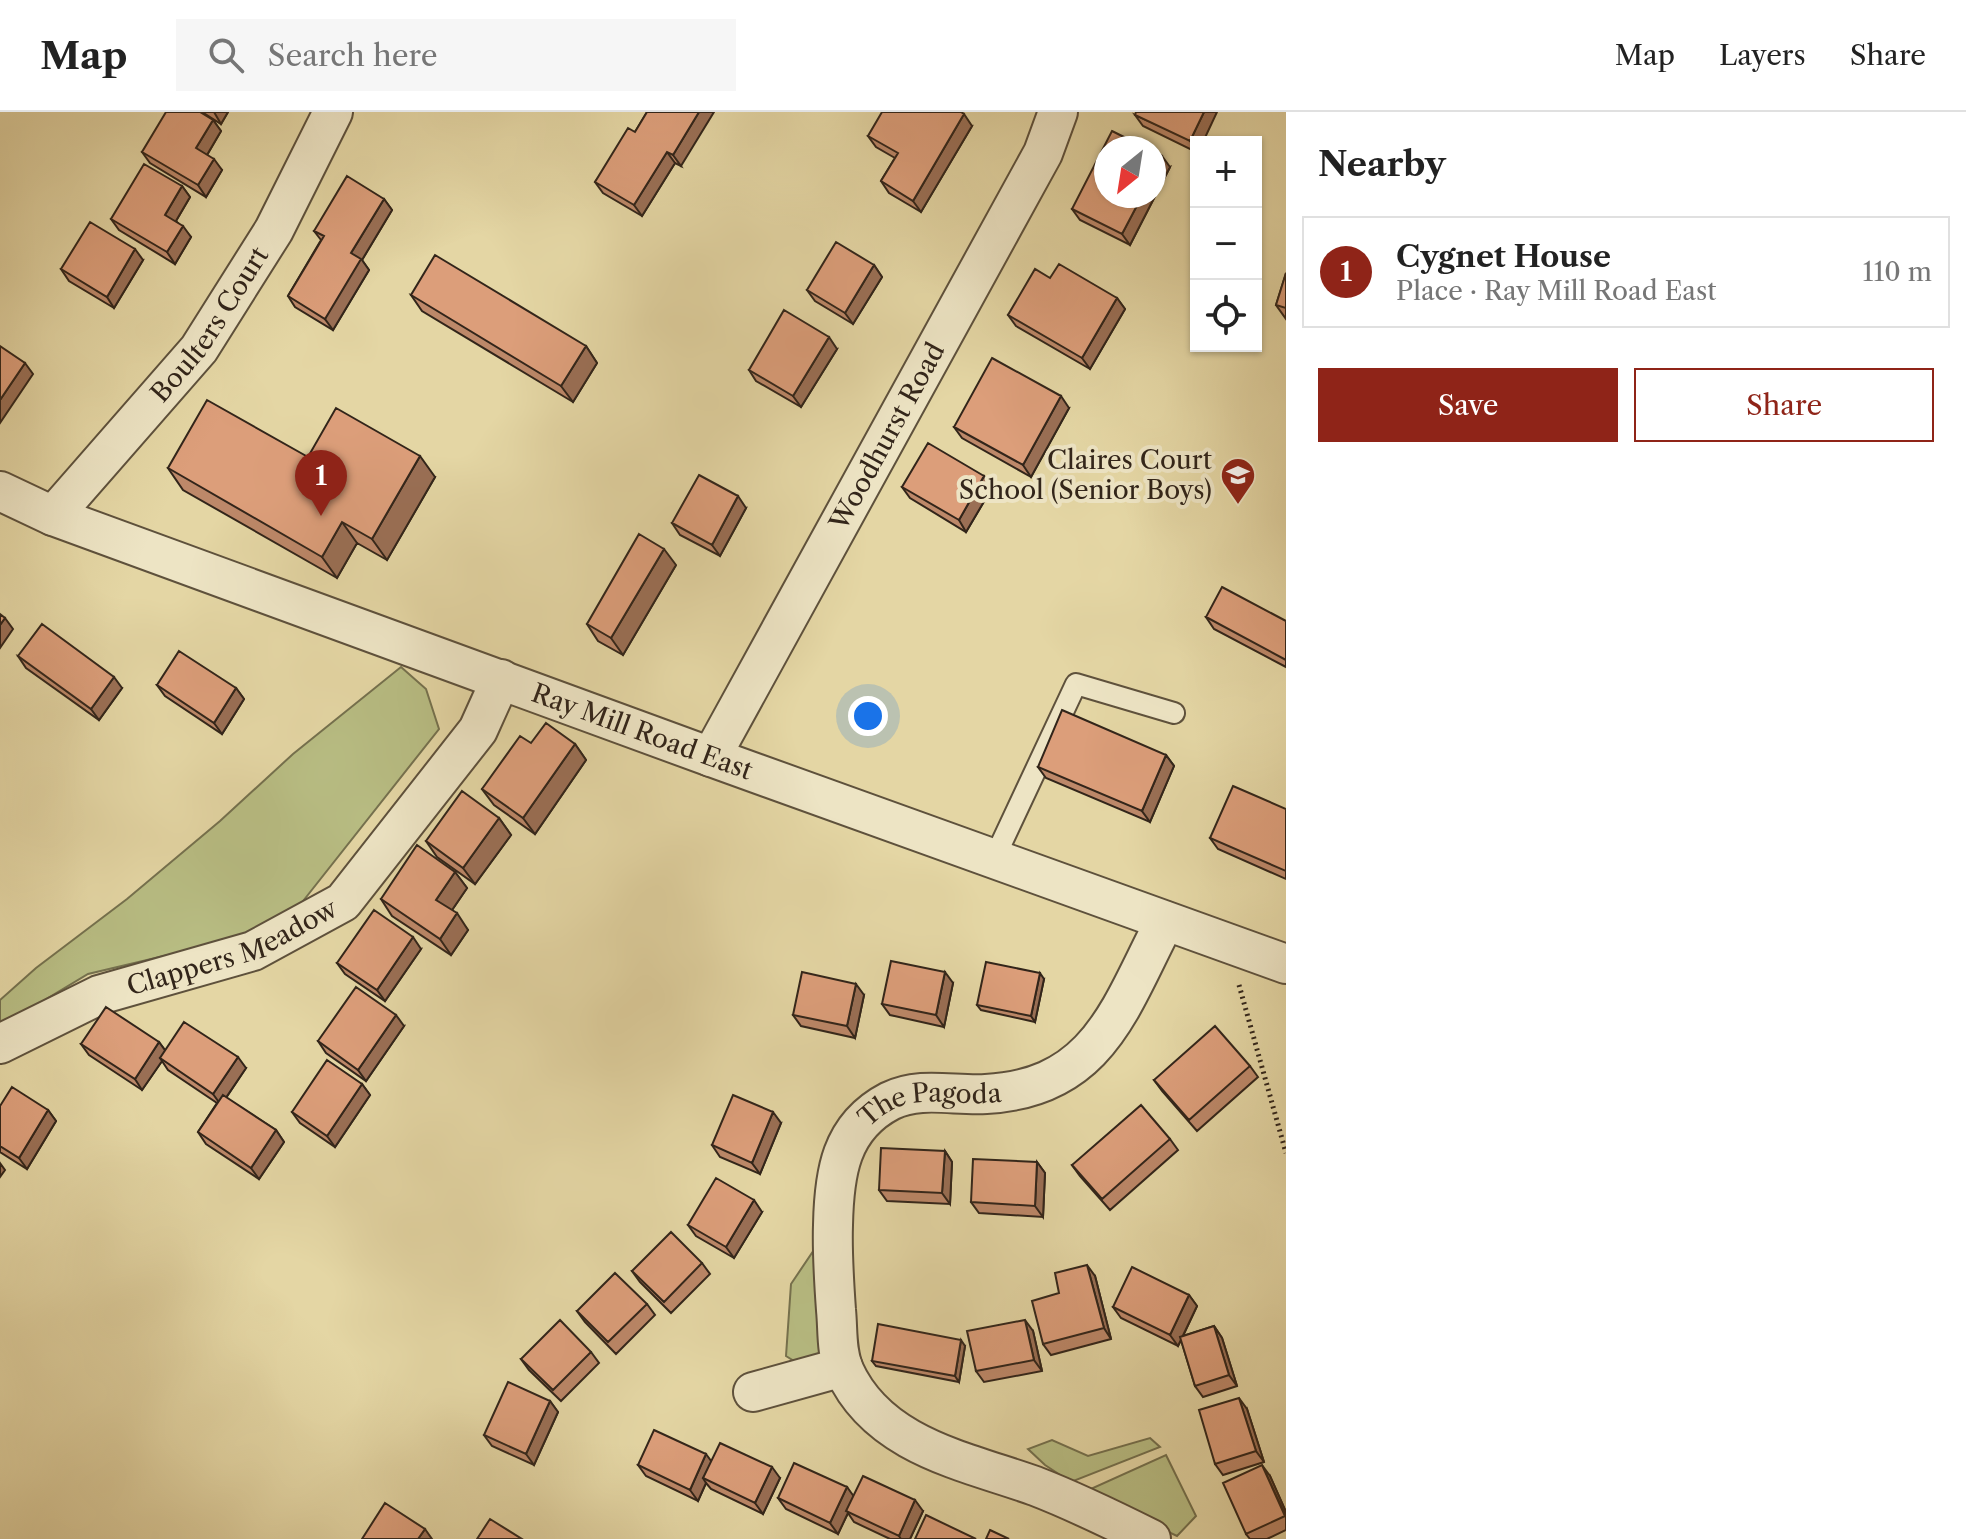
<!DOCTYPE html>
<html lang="en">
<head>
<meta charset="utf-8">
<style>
  :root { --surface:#fff; --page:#f6f6f6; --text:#222; --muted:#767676; --line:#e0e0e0; --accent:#8f2418 }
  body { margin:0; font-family:"Libre Caslon Text",serif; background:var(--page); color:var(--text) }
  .controls { position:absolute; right:24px; top:24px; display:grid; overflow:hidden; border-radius:0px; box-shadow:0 2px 6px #0004 }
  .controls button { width:72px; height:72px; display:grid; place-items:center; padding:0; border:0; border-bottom:2px solid var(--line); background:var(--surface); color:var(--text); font:40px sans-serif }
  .compass { position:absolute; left:1094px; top:24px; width:72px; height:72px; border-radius:50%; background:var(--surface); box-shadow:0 2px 6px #0004; rotate:210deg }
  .you { position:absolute; left:868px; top:604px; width:28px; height:28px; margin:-20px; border:6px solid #fff; border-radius:50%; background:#1a73e8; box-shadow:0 0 0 12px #1a73e833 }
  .badge { display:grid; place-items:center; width:52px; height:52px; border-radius:50%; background:var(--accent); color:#fff; font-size:26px; font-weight:700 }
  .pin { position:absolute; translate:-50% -66px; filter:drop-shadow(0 2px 4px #0008) }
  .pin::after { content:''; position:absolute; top:42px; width:28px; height:24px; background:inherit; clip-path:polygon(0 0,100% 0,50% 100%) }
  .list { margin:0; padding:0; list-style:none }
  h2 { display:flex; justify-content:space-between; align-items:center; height:104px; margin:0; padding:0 32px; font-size:34px }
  h2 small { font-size:26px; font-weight:400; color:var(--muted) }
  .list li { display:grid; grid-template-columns:52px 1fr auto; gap:24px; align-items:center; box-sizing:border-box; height:112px; margin:0 16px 16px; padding:0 16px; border:2px solid var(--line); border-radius:0px }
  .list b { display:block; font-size:30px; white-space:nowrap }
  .list p { margin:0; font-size:26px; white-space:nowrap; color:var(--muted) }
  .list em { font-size:26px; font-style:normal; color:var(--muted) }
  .actions { display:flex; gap:16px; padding:24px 32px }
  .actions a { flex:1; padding:18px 0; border:2px solid var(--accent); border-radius:0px; text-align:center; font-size:28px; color:var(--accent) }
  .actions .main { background:var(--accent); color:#fff }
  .icon { flex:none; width:44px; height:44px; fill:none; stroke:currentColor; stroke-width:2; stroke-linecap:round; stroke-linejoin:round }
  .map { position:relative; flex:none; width:1286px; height:1427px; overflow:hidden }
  header { display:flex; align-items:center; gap:48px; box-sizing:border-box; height:112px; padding:0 40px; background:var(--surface); border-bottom:2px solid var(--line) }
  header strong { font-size:38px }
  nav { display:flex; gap:44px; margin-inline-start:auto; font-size:28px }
  .search { width:560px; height:72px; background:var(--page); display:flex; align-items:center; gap:20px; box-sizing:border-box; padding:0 28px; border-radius:0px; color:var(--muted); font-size:30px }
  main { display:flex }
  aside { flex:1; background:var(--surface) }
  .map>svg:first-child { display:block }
  .green { fill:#b8bd83; stroke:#75714e; stroke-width:2 }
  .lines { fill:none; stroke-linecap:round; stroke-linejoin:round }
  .service-casing { stroke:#5e513c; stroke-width:24 }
  .minor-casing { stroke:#5e513c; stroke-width:42 }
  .path { stroke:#32251a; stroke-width:5; stroke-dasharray:2 4; stroke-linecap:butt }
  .service { stroke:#ede4c4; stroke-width:20 }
  .minor { stroke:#ede4c4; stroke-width:38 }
  .wall { fill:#bd8869; stroke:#32251a; stroke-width:2 }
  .shaded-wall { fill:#9a6f55; stroke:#32251a; stroke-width:2 }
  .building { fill:#dc9e7a; stroke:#32251a; stroke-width:2 }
  .labels { text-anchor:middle; stroke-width:8; stroke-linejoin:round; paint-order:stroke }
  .street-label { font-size:26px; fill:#32251a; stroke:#ede4c4 }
  .poi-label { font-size:26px; fill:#32251a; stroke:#ede4c4; text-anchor:end }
</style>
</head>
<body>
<header>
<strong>Map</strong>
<div class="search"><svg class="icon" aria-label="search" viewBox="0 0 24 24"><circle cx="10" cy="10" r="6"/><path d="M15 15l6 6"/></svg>Search here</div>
<nav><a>Map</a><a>Layers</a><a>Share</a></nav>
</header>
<main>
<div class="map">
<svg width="1286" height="1427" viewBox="0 0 1286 1427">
  <rect width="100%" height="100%" fill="#e4d6a4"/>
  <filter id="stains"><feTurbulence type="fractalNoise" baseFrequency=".0025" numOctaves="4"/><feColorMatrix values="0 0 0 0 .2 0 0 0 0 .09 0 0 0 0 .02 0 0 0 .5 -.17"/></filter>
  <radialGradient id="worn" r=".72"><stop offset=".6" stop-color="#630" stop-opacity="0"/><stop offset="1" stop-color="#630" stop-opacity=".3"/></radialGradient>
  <path class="green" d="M 401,555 L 426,577 L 439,617 L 292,803 L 223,830 L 88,862 L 0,915 L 0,888 L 36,856 L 127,787 L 220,709 L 293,642 Z
    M 822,1126 L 830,1237 L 799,1252 L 786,1244 L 791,1172 Z
    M 1150,1326 L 1160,1335 L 1071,1370 L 1045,1353 L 1028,1337 L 1052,1328 L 1088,1344 Z
    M 1166,1343 L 1196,1404 L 1177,1424 L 1084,1380 Z"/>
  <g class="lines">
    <g class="service-casing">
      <path id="service" d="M 994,747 L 1076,572 L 1174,601"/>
    </g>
    <g class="minor-casing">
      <g id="minor">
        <path id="s1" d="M 0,379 L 53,404 L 711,645 L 1286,852"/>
        <path id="s2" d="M 53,404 L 199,237 L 274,118 L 333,0"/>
        <path id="s3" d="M 711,645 L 1043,41 L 1058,0"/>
        <path id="s4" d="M 0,932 L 99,883 L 253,839 L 343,790 L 478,618 L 501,567"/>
        <path d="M 753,1280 L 843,1255"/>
        <path id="s5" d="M 1151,1427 C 1113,1408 1074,1389 1035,1374 C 965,1349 878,1334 844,1258 C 836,1239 838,1218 836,1198 C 834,1170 832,1142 833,1113 C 834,1062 840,1015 890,989 C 920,974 954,984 986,982 C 1099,976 1120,895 1165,809"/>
      </g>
    </g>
    <path class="path" d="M 1239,873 L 1286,1041"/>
    <use href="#service" class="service"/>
    <use href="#minor" class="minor"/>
  </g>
  <path class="wall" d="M 202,0 L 228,0 L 221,12 Z
    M 647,0 L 681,54 L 675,51 L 642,104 L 603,81 L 595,70 L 635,20 Z
    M 1135,3 L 1196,30 L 1196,40 L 1143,14 Z
    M 213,8 L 221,19 L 207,43 L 222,58 L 206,85 L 150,51 L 142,40 Z
    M 972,14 L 921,100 L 889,81 L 881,69 L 895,46 L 876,35 L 868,24 Z
    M 1170,55 L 1130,133 L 1080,108 L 1072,97 Z
    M 182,74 L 190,85 L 176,109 L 191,125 L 175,152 L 119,118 L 111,107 Z
    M 384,87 L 392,98 L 362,148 L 369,158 L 333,218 L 295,195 L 288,184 L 321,128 L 314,119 Z
    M 143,148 L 114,196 L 69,169 L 61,157 Z
    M 874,153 L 882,165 L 853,212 L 815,189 L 807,178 Z
    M 1286,161 L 1286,207 L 1276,193 Z
    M 1050,166 L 1117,186 L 1125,197 L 1090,257 L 1016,214 L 1008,203 Z
    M 411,183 L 586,234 L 597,251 L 573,290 L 422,199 Z
    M 837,237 L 801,295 L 756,269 L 749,258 Z
    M 1069,296 L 1031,365 L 962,326 L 954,315 Z
    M 308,345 L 435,365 L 387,448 L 357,431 L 337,466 L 183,378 L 168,356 Z
    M 984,364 L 992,376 L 966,420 L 910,386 L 902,375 Z
    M 746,396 L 720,444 L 680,423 L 672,411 Z
    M 676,453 L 623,543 L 598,529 L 587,512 Z
    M 1206,505 L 1286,509 L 1286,555 L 1214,517 Z
    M 18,544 L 122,576 L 99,608 L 26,556 Z
    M 157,573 L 236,576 L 244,587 L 222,622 L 165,584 Z
    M 531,631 L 575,632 L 586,648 L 535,722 L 494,693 L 482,677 Z
    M 1166,643 L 1174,654 L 1150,710 L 1046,666 L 1038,655 Z
    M 1286,697 L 1286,767 L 1218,737 L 1210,726 Z
    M 499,706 L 511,723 L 475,772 L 437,745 L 426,729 Z
    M 455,760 L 467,776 L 452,798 L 468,818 L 451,843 L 392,804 L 381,787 Z
    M 421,837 L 385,889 L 345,862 L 337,851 Z
    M 1044,867 L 1035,910 L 981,898 L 977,893 Z
    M 953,871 L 944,915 L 890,903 L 882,892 Z
    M 864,883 L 855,926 L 801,914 L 793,903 Z
    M 404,914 L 366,969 L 326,941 L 318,929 Z
    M 159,930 L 165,938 L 246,956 L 226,986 L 276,1018 L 284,1030 L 259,1067 L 206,1032 L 198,1020 L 217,991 L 168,958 L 162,949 L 142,978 L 89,943 L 81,932 Z
    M 1250,954 L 1258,965 L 1197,1019 L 1162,979 L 1154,968 Z
    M 362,972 L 370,983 L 335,1035 L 300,1011 L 292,1000 Z
    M 0,994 L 48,998 L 56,1009 L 27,1057 L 0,1040 Z
    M 781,1011 L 760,1062 L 720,1045 L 712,1033 Z
    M 1170,1027 L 1178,1038 L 1110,1098 L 1080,1064 L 1072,1053 Z
    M 945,1039 L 952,1050 L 950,1092 L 887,1089 L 879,1078 Z
    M 1037,1050 L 1045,1061 L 1043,1105 L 979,1101 L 971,1090 Z
    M 762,1100 L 734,1146 L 696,1124 L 688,1113 Z
    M 702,1151 L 710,1162 L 671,1201 L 640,1170 L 632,1159 Z
    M 1095,1164 L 1111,1227 L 1051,1243 L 1043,1232 L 1059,1181 Z
    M 1189,1183 L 1197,1194 L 1183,1224 L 1214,1214 L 1222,1226 L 1237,1274 L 1203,1285 L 1195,1274 L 1181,1228 L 1178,1234 L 1121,1206 L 1113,1195 Z
    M 647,1192 L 655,1203 L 616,1242 L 585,1210 L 577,1199 Z
    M 1033,1219 L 1042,1259 L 984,1270 L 976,1259 Z
    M 965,1234 L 959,1270 L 876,1254 L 872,1249 Z
    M 591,1240 L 599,1251 L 561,1289 L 529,1258 L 521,1247 Z
    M 550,1289 L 558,1300 L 534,1353 L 492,1334 L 484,1323 Z
    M 1247,1297 L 1264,1350 L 1223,1363 L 1215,1352 Z
    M 711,1349 L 780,1366 L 763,1402 L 711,1377 L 706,1371 L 698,1389 L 646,1364 L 638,1353 Z
    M 1270,1364 L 1286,1400 L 1286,1418 L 1267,1427 L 1250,1427 L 1246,1422 Z
    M 847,1375 L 853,1385 L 923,1399 L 910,1427 L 890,1427 L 854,1410 L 848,1401 L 838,1422 L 786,1397 L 778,1386 Z"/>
  <path class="shaded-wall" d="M 214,0 L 228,0 L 221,12 Z
    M 699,0 L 714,0 L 681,54 L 673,43 Z
    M 1204,0 L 1217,0 L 1203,30 L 1196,30 L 1196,38 L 1190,29 Z
    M 964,2 L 972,14 L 921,100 L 913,89 Z
    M 213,8 L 221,19 L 204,48 L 196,36 Z
    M 667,40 L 675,51 L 642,104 L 634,93 Z
    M 1162,44 L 1170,55 L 1130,133 L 1122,122 L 1142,84 L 1154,84 L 1154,60 Z
    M 214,47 L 222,58 L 206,85 L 198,73 Z
    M 182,74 L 190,85 L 173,114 L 165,103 Z
    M 384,87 L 392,98 L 362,148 L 369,158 L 333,218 L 325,207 L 351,141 Z
    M 183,114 L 191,125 L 175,152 L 167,140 Z
    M 135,137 L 143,148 L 114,196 L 107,185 Z
    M 874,153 L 882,165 L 853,212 L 845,201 Z
    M 1117,186 L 1125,197 L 1090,257 L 1082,246 Z
    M 829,225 L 837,237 L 801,295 L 793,284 Z
    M 586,234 L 597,251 L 573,290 L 561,274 Z
    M 25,251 L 33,262 L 0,311 L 0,288 Z
    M 1061,284 L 1069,296 L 1031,365 L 1023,353 Z
    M 420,344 L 435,365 L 387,448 L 372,427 Z
    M 984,364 L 992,376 L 966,420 L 959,408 Z
    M 738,384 L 746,396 L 720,444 L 712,433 Z
    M 342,410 L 357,431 L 337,466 L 322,445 Z
    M 664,437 L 676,453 L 623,543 L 611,526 Z
    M 5,506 L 13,517 L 0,536 L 0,513 Z
    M 114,565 L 122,576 L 99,608 L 91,597 Z
    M 236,576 L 244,587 L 222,622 L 214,611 Z
    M 575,632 L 586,648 L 535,722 L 523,706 Z
    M 1166,643 L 1174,654 L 1150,710 L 1142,699 Z
    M 499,706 L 511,723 L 475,772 L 463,756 Z
    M 455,760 L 467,776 L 448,804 L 436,788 Z
    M 457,801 L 468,818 L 451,843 L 440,827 Z
    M 413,825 L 421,837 L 385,889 L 377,878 Z
    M 945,860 L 953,871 L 944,915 L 936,903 Z
    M 1040,861 L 1044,867 L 1035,910 L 1031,904 Z
    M 856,872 L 864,883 L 855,926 L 847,914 Z
    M 396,903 L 404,914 L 366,969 L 358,958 Z
    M 159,930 L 167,941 L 160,946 L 162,949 L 142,978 L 135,967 Z
    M 238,945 L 246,956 L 221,993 L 213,982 Z
    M 362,972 L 370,983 L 335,1035 L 327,1024 Z
    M 48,998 L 56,1009 L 27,1057 L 19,1046 Z
    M 773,1000 L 781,1011 L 760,1062 L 752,1051 Z
    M 276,1018 L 284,1030 L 259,1067 L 251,1056 Z
    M 945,1039 L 952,1050 L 950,1092 L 942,1081 Z
    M 1037,1050 L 1045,1061 L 1043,1105 L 1035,1094 Z
    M 0,1051 L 5,1058 L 0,1065 Z
    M 754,1088 L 762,1100 L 734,1146 L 726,1135 Z
    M 1087,1153 L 1095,1164 L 1111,1227 L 1104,1216 Z
    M 1189,1183 L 1197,1194 L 1178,1234 L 1170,1223 Z
    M 1025,1208 L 1033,1219 L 1042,1259 L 1034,1248 Z
    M 1214,1214 L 1222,1226 L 1237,1274 L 1229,1263 Z
    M 961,1228 L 965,1234 L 959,1270 L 955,1264 Z
    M 1239,1286 L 1247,1297 L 1264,1350 L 1256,1339 Z
    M 550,1289 L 558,1300 L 534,1353 L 526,1342 Z
    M 706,1342 L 714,1353 L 703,1366 L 706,1371 L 698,1389 L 690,1378 Z
    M 1262,1353 L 1270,1364 L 1286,1400 L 1286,1405 Z
    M 772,1355 L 780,1366 L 763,1402 L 755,1391 Z
    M 847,1375 L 855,1386 L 838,1422 L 830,1411 Z
    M 915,1388 L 923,1399 L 910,1427 L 901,1427 L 899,1424 Z
    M 425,1417 L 432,1427 L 418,1427 Z"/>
  <path class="building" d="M 166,0 L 200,0 L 213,8 L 196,36 L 214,47 L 198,73 L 142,40 Z
    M 647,0 L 699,0 L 673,43 L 667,40 L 634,93 L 595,70 L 628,16 L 635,20 Z
    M 882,0 L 961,0 L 964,2 L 913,89 L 881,69 L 898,41 L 868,24 Z
    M 1136,0 L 1204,0 L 1190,29 L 1135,3 Z
    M 1112,19 L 1146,36 L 1106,36 L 1106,84 L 1142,84 L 1122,122 L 1072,97 Z
    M 1154,40 L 1162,44 L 1154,60 Z
    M 144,52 L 182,74 L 165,103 L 183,114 L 167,140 L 111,107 Z
    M 347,64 L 384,87 L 351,141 L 361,147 L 325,207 L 288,184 L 324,124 L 314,119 Z
    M 90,110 L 135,137 L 107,185 L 61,157 Z
    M 836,130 L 874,153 L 845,201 L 807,178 Z
    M 435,143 L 586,234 L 561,274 L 411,183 Z
    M 1059,152 L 1117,186 L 1082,246 L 1008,203 L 1035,157 L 1050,166 Z
    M 1286,161 L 1286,196 L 1276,193 Z
    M 784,198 L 829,225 L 793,284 L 749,258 Z
    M 0,234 L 25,251 L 0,288 Z
    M 992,246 L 1061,284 L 1023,353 L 954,315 Z
    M 207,288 L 308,345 L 336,296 L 420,344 L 372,427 L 342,410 L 322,445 L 168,356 Z
    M 928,331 L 984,364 L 959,408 L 902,375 Z
    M 699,363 L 738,384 L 712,433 L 672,411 Z
    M 639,422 L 664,437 L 611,526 L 587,512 Z
    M 1222,475 L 1286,509 L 1286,548 L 1206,505 Z
    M 0,502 L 5,506 L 0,513 Z
    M 42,512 L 114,565 L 91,597 L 18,544 Z
    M 179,539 L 236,576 L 214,611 L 157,573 Z
    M 1062,598 L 1166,643 L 1142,699 L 1038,655 Z
    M 546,611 L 575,632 L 523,706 L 482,677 L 520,624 L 531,631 Z
    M 1233,674 L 1286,697 L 1286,759 L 1210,726 Z
    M 462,679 L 499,706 L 463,756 L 426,729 Z
    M 417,733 L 455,760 L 436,788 L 457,801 L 440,827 L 381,787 Z
    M 374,798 L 413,825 L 377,878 L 337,851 Z
    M 891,849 L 945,860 L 936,903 L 882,892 Z
    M 986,850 L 1040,861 L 1031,904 L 977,893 Z
    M 802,860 L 856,872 L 847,914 L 793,903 Z
    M 356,875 L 396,903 L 358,958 L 318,929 Z
    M 106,895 L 159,930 L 135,967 L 81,932 Z
    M 184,910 L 238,945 L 213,982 L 160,946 Z
    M 1215,914 L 1250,954 L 1189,1008 L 1154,968 Z
    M 327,948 L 362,972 L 327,1024 L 292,1000 Z
    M 12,975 L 48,998 L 19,1046 L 0,1034 L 0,994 Z
    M 223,983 L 276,1018 L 251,1056 L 198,1020 Z
    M 733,983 L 773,1000 L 752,1051 L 712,1033 Z
    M 1141,993 L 1170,1027 L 1102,1087 L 1072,1053 Z
    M 881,1036 L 945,1039 L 942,1081 L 879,1078 Z
    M 973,1047 L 1037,1050 L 1035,1094 L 971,1090 Z
    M 716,1066 L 754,1088 L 726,1135 L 688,1113 Z
    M 671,1120 L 702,1151 L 664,1190 L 632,1159 Z
    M 1087,1153 L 1104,1216 L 1043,1232 L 1032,1189 L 1059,1181 L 1055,1161 Z
    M 1132,1155 L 1189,1183 L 1170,1223 L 1113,1195 Z
    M 615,1161 L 647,1192 L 608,1230 L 577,1199 Z
    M 560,1208 L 591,1240 L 553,1278 L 521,1247 Z
    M 1025,1208 L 1034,1248 L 976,1259 L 967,1219 Z
    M 878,1212 L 961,1228 L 955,1264 L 872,1249 Z
    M 1214,1214 L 1229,1263 L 1195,1274 L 1180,1225 Z
    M 508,1270 L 550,1289 L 526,1342 L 484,1323 Z
    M 1239,1286 L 1256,1339 L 1215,1352 L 1199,1298 Z
    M 654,1318 L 706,1342 L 690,1378 L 638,1353 Z
    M 720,1331 L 772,1355 L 755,1391 L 703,1366 Z
    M 794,1351 L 847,1375 L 830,1411 L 778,1386 Z
    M 1262,1353 L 1285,1404 L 1246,1422 L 1223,1371 Z
    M 863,1364 L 915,1388 L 899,1424 L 846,1399 Z
    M 385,1391 L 425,1417 L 418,1427 L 362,1427 Z
    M 926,1403 L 976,1427 L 915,1427 Z
    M 490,1407 L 522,1427 L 477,1427 Z
    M 990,1418 L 1009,1427 L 986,1427 Z"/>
  <defs>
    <g id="school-pin" transform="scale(1.8)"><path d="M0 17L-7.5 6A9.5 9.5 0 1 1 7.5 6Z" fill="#8f2418" stroke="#ede4c4"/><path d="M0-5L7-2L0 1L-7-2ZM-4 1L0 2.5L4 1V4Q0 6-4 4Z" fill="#fff"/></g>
  </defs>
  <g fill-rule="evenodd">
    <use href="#school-pin" x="1238" y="363"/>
  </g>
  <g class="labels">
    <g class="street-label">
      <text dy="9" stroke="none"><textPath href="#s2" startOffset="248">Boulters Court</textPath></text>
      <text dy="9" stroke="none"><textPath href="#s3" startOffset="366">Woodhurst Road</textPath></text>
      <text dy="9" stroke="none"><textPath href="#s1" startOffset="686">Ray Mill Road East</textPath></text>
      <text dy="9" stroke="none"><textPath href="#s4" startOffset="252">Clappers Meadow</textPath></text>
      <text dy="9" stroke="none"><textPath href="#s5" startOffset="688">The Pagoda</textPath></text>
    </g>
    <g class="poi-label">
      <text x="1212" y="357">Claires Court<tspan x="1212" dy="30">School (Senior Boys)</tspan></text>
    </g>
  </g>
  <rect width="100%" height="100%" filter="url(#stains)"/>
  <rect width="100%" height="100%" fill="url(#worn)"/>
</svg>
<div class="controls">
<button>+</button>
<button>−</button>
<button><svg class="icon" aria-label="locate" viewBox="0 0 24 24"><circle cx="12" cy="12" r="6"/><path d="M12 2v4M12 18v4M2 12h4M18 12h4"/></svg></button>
</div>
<svg class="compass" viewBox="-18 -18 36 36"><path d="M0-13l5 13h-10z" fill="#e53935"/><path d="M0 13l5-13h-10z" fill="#767676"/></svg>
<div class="you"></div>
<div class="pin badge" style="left:321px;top:404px">1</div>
</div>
<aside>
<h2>Nearby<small></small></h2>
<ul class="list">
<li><span class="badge">1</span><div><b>Cygnet House</b><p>Place · Ray Mill Road East</p></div><em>110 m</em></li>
</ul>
<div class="actions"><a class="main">Save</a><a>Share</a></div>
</aside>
</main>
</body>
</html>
